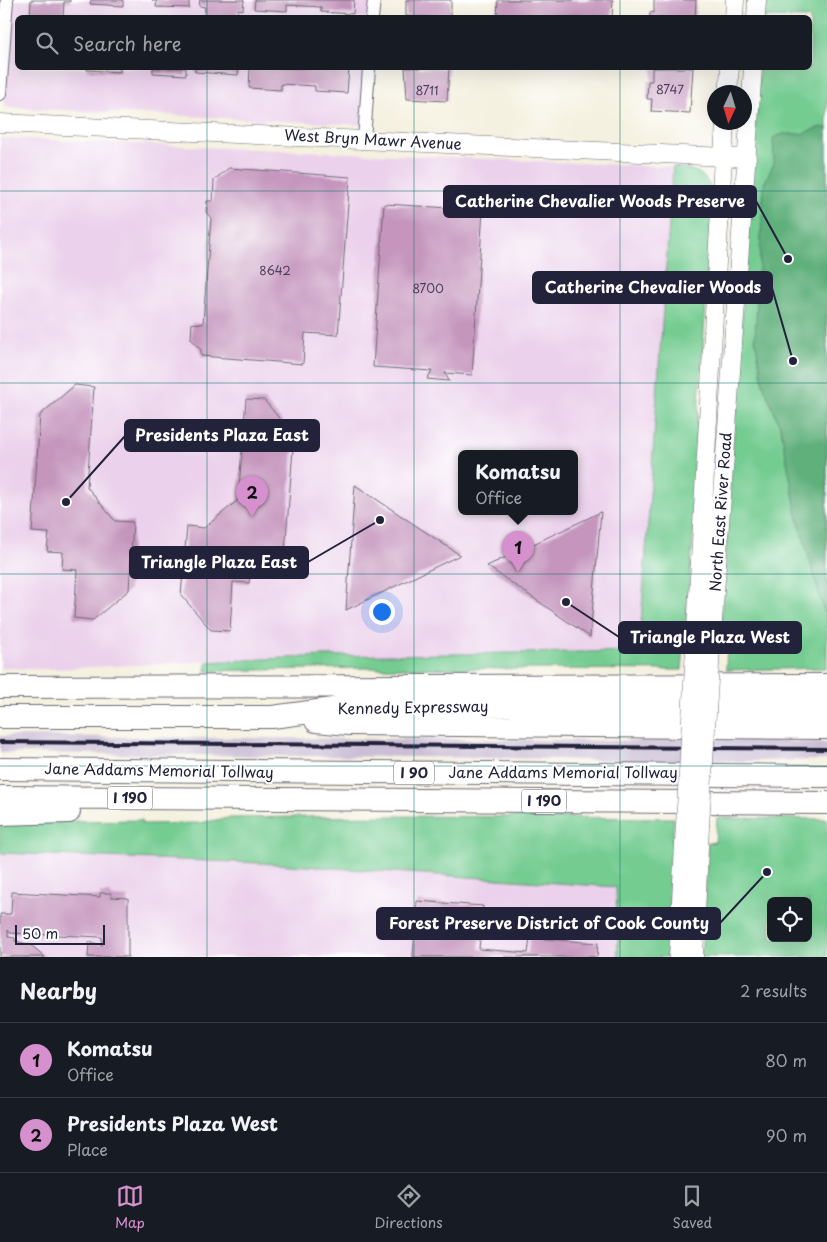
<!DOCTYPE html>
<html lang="en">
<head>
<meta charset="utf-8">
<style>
  :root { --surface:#171b24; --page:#20242c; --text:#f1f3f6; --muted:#9ea1a6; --line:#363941; --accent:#d690ce }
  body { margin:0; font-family:"Playpen Sans",sans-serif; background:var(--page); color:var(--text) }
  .controls { position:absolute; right:15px; bottom:15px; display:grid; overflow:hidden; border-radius:8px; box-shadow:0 5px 20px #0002 }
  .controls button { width:45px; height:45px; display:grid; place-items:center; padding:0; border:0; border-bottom:1px solid var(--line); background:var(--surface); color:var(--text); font:25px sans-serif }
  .compass { position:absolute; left:707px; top:85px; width:45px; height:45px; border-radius:50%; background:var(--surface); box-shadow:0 5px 20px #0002; rotate:184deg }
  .scale { position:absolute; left:15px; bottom:12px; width:90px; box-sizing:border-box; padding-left:5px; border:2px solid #22223b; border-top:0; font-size:14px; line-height:18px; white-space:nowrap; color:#22223b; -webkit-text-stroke:4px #fff; paint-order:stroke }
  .you { position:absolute; left:381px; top:611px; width:18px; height:18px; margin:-12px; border:4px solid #fff; border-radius:50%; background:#1a73e8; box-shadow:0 0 0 8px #1a73e833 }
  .badge { display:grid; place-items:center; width:32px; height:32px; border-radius:50%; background:var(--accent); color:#111; font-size:16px; font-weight:700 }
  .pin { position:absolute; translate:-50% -41px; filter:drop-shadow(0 1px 2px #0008) }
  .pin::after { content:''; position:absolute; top:26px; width:18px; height:15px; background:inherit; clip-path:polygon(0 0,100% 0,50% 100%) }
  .popup { position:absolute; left:458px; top:450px; width:120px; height:65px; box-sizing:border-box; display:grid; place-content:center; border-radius:8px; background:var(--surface); filter:drop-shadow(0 1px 4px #0005); font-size:16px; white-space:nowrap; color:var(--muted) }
  .popup b { font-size:19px; color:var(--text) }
  .popup::after { content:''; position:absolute; left:50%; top:100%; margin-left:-10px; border:10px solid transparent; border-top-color:var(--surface) }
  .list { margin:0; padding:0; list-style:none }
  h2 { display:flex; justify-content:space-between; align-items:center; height:65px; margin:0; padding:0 20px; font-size:21px }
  h2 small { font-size:16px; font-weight:400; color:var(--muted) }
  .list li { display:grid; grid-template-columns:32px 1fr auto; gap:15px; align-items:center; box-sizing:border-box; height:75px; padding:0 20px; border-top:1px solid var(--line) }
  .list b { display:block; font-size:19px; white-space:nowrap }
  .list p { margin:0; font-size:16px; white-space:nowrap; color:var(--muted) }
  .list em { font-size:16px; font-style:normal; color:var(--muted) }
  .icon { flex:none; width:28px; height:28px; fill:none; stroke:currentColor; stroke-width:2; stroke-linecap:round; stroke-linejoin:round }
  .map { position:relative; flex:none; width:827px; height:957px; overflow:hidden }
  .search { position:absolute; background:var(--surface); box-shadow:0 5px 20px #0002; left:15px; right:15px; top:15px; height:55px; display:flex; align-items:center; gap:12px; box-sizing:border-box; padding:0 18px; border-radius:8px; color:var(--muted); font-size:19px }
  .sheet { height:215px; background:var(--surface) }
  nav { display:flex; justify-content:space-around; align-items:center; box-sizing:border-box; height:70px; border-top:1px solid var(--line); background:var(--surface); font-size:14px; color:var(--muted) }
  nav a { display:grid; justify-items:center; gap:2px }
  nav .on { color:var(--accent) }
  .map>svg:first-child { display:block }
  .built { fill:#ebd1eb; fill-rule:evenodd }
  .industrial { fill:#cbbfd5 }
  .green { fill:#75cc91; stroke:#4c7766; fill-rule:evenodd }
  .forest { fill:#60b07b; stroke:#41695b }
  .building { fill:#c595bd }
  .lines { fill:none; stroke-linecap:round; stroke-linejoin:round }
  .street-casing { stroke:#6c6a75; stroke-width:14 }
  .secondary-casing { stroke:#6c6a75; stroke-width:19 }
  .highway-casing { stroke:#6c6a75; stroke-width:24 }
  .street { stroke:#fff; stroke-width:12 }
  .secondary { stroke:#fff; stroke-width:18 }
  .highway { stroke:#fff; stroke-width:22 }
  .rail { stroke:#22223b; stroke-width:4 }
  .secondary-bridge-casing { stroke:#6c6a75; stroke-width:19; stroke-linecap:butt }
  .secondary-bridge { stroke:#fff; stroke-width:18 }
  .grid { fill:none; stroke:#0f766e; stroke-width:1; stroke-opacity:0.55 }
  .labels { text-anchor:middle; stroke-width:4; stroke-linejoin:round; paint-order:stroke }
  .number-label { font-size:12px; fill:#4b3f5c }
  .shield { fill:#fff; stroke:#646476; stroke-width:1 }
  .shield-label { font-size:14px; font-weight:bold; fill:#22223b }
  .street-label { font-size:15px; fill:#22223b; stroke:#fff }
  .leader { fill:none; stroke:#22223b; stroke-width:2 }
  .callout-dot { fill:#22223b; stroke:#fff; stroke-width:2 }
  .callout { fill:#22223b; stroke:#22223b; stroke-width:2 }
  .callout-label { font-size:16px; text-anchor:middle; font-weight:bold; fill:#fff }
</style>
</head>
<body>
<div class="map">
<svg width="827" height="957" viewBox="0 0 827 957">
  <rect width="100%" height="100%" fill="#fff"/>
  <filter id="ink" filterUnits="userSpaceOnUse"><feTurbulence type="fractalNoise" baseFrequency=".02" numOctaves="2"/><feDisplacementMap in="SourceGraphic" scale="10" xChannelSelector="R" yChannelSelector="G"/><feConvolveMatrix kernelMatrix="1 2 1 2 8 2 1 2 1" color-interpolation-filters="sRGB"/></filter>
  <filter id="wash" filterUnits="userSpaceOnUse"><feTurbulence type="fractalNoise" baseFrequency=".0096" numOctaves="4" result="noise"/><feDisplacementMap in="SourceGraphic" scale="20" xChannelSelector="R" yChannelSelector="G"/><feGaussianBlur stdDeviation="1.12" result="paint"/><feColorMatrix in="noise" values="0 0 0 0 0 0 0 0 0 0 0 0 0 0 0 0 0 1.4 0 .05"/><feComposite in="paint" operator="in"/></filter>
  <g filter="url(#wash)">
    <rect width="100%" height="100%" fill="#f5f1e0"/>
    <path class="built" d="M 11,0 L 372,0 L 371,18 L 18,18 L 18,68 L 368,68 L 365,125 L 4,107 Z
      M 0,138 L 673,167 L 639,651 L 324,656 L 51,669 L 0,668 ZM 462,453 L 574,453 L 574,511 L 462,511 Z
      M 0,853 L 260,863 L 616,887 L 618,957 L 0,957 Z"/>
    <path class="industrial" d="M 0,736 L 645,741 L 675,738 L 725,739 L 827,743 L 827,760 L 672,762 L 513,758 L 0,753 Z"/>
    <path class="green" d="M 762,0 L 827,0 L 827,668 L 726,670 L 727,636 L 720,635 L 759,68 L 810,68 L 810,18 L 761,17 Z
      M 673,167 C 698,170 703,171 714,194 L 696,443 L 694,527 L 682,670 L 366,668 L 206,671 L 207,662 L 324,656 L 639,651 Z
      M 383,816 L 674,818 L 667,957 L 618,957 L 616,887 L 260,863 L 0,853 L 0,822 L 142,820 L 142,824 L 199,823 L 227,818 Z
      M 717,818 L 827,819 L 827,957 L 701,957 L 708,843 L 715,842 ZM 771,901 L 808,901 L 808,938 L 771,938 Z"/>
    <path class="forest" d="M 821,127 L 827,128 L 827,622 L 797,515 L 781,429 L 763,384 L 755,338 L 764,184 L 774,163 L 773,138 L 783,134 L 801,134 Z"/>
    <g id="blocks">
      <path class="building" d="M 31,0 L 70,0 L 70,2 L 64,2 L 63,18 L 30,18 Z
        M 91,0 L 123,0 L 123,6 L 90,4 Z
        M 152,0 L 189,0 L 189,8 L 156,7 L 157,2 Z
        M 200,0 L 244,0 L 243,10 L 238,9 L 237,18 L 204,18 L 205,7 L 199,6 Z
        M 255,0 L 354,0 L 353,14 L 321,12 L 321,7 L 287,5 L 287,11 L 254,9 Z
        M 406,0 L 451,0 L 451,18 L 406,16 Z
        M 498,0 L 613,0 L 612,18 L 497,18 Z
        M 654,0 L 696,0 L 695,18 L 650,18 L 650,12 L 654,13 Z
        M 87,68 L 120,68 L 120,72 L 87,70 Z
        M 153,68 L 186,68 L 186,75 L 153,73 Z
        M 195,68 L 239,68 L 238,75 L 195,72 Z
        M 250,68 L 349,68 L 347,93 L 315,91 L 315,86 L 281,84 L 281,90 L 249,88 Z
        M 405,68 L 449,68 L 447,101 L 407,99 Z
        M 652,68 L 693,68 L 690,113 L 651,111 L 652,99 L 647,99 L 648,81 L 652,81 Z
        M 229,168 L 350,177 L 338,335 L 305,333 L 303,364 L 201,356 L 201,350 L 191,339 L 192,323 L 203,324 L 211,218 L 206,212 L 207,201 L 213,201 L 214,180 Z
        M 384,204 L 483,210 L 472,375 L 445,373 L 449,381 L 427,379 L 432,371 L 373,367 Z
        M 75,385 L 94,387 L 87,487 L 115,521 L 133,522 L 129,590 L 93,620 L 74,618 L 77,570 L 62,569 L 63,552 L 47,551 L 49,533 L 32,532 L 40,415 Z
        M 246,399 L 264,400 L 294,436 L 285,552 L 268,551 L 267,568 L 251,567 L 249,583 L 233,582 L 230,631 L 211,630 L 181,595 L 187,526 L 204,528 L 238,500 Z
        M 355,485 L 460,555 L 346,610 Z
        M 601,512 L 590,637 L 487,566 Z
        M 12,892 L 100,897 L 100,893 L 111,893 L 111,897 L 128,898 L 128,957 L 88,957 L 89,942 L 102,945 L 102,937 L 10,933 L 8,930 L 8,937 L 15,938 L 15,941 L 31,945 L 45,957 L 0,957 L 0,914 L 11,914 Z
        M 417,901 L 483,906 L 479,949 L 528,953 L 530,938 L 598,943 L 597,957 L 413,957 Z"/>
    </g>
  </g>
  <g filter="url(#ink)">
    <use href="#blocks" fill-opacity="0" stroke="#6c6a75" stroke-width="1"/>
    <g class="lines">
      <g class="street-casing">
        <path id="street" d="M 372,18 L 374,0
          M 0,94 L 7,0
          M 364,140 L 369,68"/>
      </g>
      <g class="secondary-casing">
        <path id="secondary" d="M 734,18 L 735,0
          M 756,18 L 757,0
          M 728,92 L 730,68
          M 0,123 L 747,158
          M 695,648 L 725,122
          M 711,648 L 753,68
          M 678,957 L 685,825
          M 694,957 L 700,826"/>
      </g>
      <g class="highway-casing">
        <path id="highway" d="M 0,687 L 827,685
          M 0,717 L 272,717 L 348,707 L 617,705 L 827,707
          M 316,721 L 349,724 L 827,728
          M 0,769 L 827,776
          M 0,797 L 827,803
          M 0,814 L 69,812"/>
      </g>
      <use href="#street" class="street"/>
      <use href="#secondary" class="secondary"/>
      <use href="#highway" class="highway"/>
      <path class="rail" d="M 0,742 L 827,749"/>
      <g class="secondary-bridge-casing">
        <path id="secondary-bridge" d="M 685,825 L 695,648
          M 700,826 L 711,648"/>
      </g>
      <use href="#secondary-bridge" class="secondary-bridge"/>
    </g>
  </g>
  <path class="grid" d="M 207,0 L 207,18M 414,0 L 414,18M 620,0 L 620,18M 207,68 L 207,957M 414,68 L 414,957M 620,68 L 620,957M 0,191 L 827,191M 0,383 L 827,383M 0,574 L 827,574M 0,766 L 827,766"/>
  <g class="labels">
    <g class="number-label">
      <text x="670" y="94">8747</text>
      <text x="427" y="95">8711</text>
      <text x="275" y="275">8642</text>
      <text x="428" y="293">8700</text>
    </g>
    <g class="shield">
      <rect x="394" y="761.5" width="40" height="23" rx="4"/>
      <rect x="107.5" y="786.5" width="45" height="23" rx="4"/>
      <rect x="521.5" y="789.5" width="45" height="23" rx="4"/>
    </g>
    <g class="shield-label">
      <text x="414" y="778">I 90</text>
      <text x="130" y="803">I 190</text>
      <text x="544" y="806">I 190</text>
    </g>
    <g class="street-label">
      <text transform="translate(373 140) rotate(3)" y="5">West Bryn Mawr Avenue</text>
      <text transform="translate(721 512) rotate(-86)" y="5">North East River Road</text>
      <text transform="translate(413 708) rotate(-1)" y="5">Kennedy Expressway</text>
      <text transform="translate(159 771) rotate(1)" y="5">Jane Addams Memorial Tollway</text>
      <text x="563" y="778">Jane Addams Memorial Tollway</text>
    </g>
  </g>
  <path class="leader" d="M788 259L756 201M793 361L772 288M66 502L125 436M380 520L308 562M566 602L619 637M767 872L720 923"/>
  <g class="callout-dot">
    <circle cx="788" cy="259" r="5"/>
    <circle cx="793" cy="361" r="5"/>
    <circle cx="66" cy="502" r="5"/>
    <circle cx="380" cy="520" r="5"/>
    <circle cx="566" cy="602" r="5"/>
    <circle cx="767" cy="872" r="5"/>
  </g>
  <g class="callout">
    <rect x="444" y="186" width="312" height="31" rx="5"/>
    <rect x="533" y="272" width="239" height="31" rx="5"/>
    <rect x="125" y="420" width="194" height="31" rx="5"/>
    <rect x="130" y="547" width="178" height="31" rx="5"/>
    <rect x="619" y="622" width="182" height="31" rx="5"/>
    <rect x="377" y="908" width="343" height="31" rx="5"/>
  </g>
  <g class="callout-label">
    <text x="600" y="207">Catherine Chevalier Woods Preserve</text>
    <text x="653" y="293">Catherine Chevalier Woods</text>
    <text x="222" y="441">Presidents Plaza East</text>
    <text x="219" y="568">Triangle Plaza East</text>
    <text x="710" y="643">Triangle Plaza West</text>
    <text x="549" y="929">Forest Preserve District of Cook County</text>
  </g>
</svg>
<div class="controls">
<button><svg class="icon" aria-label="locate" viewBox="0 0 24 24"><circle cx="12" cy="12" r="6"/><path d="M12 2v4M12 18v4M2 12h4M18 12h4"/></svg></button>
</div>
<svg class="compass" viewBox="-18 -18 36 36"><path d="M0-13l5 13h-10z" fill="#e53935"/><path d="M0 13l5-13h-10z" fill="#9ea1a6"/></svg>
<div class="scale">50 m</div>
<div class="you"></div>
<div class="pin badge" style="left:518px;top:572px">1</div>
<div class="popup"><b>Komatsu</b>Office</div>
<div class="pin badge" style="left:252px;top:517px">2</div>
<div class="search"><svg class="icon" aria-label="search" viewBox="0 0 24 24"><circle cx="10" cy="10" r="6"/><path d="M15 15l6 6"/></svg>Search here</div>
</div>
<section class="sheet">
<h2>Nearby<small>2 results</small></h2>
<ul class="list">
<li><span class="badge">1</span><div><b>Komatsu</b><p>Office</p></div><em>80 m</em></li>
<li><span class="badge">2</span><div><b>Presidents Plaza West</b><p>Place</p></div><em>90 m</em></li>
</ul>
</section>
<nav>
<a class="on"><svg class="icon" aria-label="map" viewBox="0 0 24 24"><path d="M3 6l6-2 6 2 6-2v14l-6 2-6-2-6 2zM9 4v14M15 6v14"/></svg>Map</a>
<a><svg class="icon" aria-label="directions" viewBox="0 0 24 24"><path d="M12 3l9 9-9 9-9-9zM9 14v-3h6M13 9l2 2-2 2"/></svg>Directions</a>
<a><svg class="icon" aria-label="saved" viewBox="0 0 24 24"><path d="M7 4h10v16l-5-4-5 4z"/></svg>Saved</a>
</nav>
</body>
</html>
